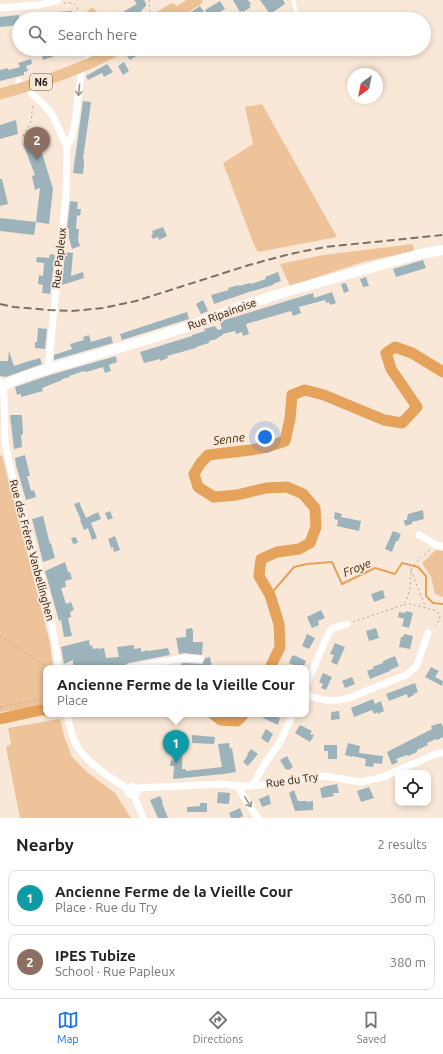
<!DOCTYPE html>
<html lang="en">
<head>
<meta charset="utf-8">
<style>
  :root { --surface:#fff; --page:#f2f2f2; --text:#222; --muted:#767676; --line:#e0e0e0; --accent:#1a73e8 }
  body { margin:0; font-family:Ubuntu,sans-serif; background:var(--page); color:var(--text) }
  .controls { position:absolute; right:12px; bottom:12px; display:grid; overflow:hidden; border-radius:8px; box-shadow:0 2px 6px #0003 }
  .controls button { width:36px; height:36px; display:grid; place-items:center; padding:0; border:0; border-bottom:1px solid var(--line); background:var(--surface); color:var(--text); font:20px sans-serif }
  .compass { position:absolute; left:347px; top:68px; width:36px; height:36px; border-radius:50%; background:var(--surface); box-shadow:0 2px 6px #0003; rotate:212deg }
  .you { position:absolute; left:265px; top:437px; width:14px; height:14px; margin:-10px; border:3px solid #fff; border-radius:50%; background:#1a73e8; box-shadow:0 0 0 6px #1a73e833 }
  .badge { display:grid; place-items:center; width:26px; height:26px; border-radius:50%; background:var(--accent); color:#fff; font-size:13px; font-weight:700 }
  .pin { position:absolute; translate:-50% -33px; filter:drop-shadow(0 1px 2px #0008) }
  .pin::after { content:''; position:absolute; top:21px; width:14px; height:12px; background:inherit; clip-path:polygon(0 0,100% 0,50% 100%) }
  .popup { position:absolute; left:43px; top:665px; width:266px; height:52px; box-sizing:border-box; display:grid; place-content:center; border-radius:8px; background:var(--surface); filter:drop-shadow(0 1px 3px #0005); font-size:13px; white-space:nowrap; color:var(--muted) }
  .popup b { font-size:15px; color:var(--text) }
  .popup::after { content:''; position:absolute; left:50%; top:100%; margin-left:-8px; border:8px solid transparent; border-top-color:var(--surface) }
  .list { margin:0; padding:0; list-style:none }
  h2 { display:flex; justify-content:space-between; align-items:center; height:52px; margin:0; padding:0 16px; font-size:17px }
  h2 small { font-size:13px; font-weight:400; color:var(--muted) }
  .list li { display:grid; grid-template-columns:26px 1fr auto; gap:12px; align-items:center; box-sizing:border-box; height:56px; margin:0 8px 8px; padding:0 8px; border:1px solid var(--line); border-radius:8px }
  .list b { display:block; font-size:15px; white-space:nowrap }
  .list p { margin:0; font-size:13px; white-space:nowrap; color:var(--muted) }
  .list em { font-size:13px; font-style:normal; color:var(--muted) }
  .icon { flex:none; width:22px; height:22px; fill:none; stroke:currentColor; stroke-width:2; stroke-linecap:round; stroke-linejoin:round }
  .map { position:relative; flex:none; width:443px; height:818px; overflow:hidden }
  .search { position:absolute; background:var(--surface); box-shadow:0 2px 6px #0003; left:12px; right:12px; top:12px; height:44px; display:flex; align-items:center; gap:10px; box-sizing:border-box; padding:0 14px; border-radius:22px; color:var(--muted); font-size:15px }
  .sheet { height:180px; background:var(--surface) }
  nav { display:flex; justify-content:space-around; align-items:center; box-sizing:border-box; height:56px; border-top:1px solid var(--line); background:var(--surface); font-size:11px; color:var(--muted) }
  nav a { display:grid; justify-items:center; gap:2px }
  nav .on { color:var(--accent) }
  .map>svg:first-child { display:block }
  .green { fill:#eec399 }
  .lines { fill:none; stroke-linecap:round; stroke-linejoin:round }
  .stream { stroke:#e5a25b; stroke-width:2 }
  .river { stroke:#e5a25b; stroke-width:11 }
  .building { fill:#9cb3bb }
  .path { stroke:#b4a79a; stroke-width:1; stroke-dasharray:2 3; stroke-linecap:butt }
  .lane { stroke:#fff; stroke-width:3.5 }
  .street { stroke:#fff; stroke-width:7 }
  .secondary { stroke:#fff; stroke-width:10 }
  .primary { stroke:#edc294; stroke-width:11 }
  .rail { stroke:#7a7065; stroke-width:2; stroke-dasharray:8 4; stroke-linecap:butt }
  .oneway { stroke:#989693 }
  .labels { text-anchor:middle; stroke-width:3.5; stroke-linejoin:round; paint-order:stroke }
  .shield { fill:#f9e8d8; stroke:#5d544b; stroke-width:1 }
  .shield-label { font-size:10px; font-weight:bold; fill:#1a150f }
  .street-label { font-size:11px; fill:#1a150f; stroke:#f9e8d8 }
  .water-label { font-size:12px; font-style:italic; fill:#44290a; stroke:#f9e8d8 }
</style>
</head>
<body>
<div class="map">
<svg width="443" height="818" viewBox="0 0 443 818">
  <rect width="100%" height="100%" fill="#f9e8d8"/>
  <path class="green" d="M 93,7 L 101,19 L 83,19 L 82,15 Z
    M 262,104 L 337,237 L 258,252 L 254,245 L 223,163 L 253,144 L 245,107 Z
    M 413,244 L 414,251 L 363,262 L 290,286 L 280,264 L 323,255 Z
    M 2,455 L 50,643 L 53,668 L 46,668 L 46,706 L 0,712 L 0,456 Z
    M 436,550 L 443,551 L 443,597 L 435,594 L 431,577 L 422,563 Z
    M 60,719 L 65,739 L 72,757 L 87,772 L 115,793 L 131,818 L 20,818 L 6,747 L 11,744 L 8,728 Z"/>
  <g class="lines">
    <path class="stream" d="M 270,595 L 294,567 L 307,564 L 332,562 L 342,584 L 375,568 L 395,574 L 402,563 L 418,567 L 426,576 L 426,596 L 433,603 L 443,604"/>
    <path class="river" d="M 270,668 L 280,647 L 279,624 L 270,595 L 259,576 L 261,559 L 277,552 L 299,549 L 310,543 L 316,527 L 315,508 L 303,494 L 287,487 L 266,488 L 237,495 L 214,497 L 198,487 L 194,474 L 200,464 L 208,455 L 251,450 L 267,447 L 285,441 L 290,419 L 292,395 L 305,390 L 324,395 L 384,420 L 402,423 L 417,407 L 391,369 L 386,353 L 395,347 L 412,353 L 443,372
      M 213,714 L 221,720 L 237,721 L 244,714
      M 0,719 L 41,710 L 46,710"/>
  </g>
  <path class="building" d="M 134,0 L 144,0 L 146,3 L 146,6 L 141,11 L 146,19 L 137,19 L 135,15 L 126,19 L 110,19 L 137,4 Z
    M 233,0 L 248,0 L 251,4 L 249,6 L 251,7 L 243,12 L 242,11 L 240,12 Z
    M 260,0 L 283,0 L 285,4 L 270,14 Z
    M 220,1 L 225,9 L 210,18 L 205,10 Z
    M 200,6 L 204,12 L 196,17 L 197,19 L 190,19 L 187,15 Z
    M 72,11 L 72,19 L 56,19 L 55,12 Z
    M 19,15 L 19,25 L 0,27 L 0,17 Z
    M 40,49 L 73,49 L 73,50 L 43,60 Z
    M 131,49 L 147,49 L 130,60 L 125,53 Z
    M 31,59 L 32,64 L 26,66 L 28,71 L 24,72 L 24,75 L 0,81 L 0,70 L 8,68 L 8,70 L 20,67 L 18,63 Z
    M 124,62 L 129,71 L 123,75 L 118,66 Z
    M 107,64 L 113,72 L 104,77 L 102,73 L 88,80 L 86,76 Z
    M 83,101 L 91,102 L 83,159 L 84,159 L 84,165 L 83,174 L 73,173 Z
    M 16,120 L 18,134 L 0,139 L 0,125 Z
    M 30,135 L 33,137 L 37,136 L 53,189 L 49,224 L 36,222 L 40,188 L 35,190 L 32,176 L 35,175 L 23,144 Z
    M 0,179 L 2,179 L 8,204 L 0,206 Z
    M 70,201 L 78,202 L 77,209 L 81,209 L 80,216 L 77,215 L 76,229 L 79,229 L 78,240 L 80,246 L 72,249 L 69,238 L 69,229 L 67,228 Z
    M 0,218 L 36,222 L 34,235 L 0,231 Z
    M 163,227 L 167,236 L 159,240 L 158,237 L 153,239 L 151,235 L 153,234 L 152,231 Z
    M 65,252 L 73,253 L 71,276 L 83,272 L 84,278 L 62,285 Z
    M 50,254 L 55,255 L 50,294 L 42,293 L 43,285 L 38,284 L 39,275 L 43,276 L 44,263 L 36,262 L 37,257 L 49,258 Z
    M 423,260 L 426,268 L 396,277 L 393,269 Z
    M 278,272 L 281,281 L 273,284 L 273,285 L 253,291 L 252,291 L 214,304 L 211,295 L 229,290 L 228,288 L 239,285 L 239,286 L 250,283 L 251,284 L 266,279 L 265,277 Z
    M 366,277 L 369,286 L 363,287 L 360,279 Z
    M 346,283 L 349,291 L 344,293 L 341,284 Z
    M 332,292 L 336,303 L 330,305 L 329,302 L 326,303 L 325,300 L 299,307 L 301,313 L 293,316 L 291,311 L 246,324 L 249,334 L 243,336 L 242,332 L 236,334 L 235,331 L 222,334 L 223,335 L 217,338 L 217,339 L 209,341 L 209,343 L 196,347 L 196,348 L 167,356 L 168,358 L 160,361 L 160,359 L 144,363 L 140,352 L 192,336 L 192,335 L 205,331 L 204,329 L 215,326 L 218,330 L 222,329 L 220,322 L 228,319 L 313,293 L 314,298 Z
    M 203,300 L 208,311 L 201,314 L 196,304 Z
    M 187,312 L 189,319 L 122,340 L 120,334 Z
    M 38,328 L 47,329 L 45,349 L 35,348 L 35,342 L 37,342 Z
    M 89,335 L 91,342 L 111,336 L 113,343 L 54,360 L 54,355 L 72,349 L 70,344 L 84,340 L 83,337 Z
    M 9,351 L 14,366 L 26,362 L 40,358 L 42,364 L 6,377 L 0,376 L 0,361 L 8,361 Z
    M 116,356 L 117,362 L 109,365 L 111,371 L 105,373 L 103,367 L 90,371 L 85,372 L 84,371 L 69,376 L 70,377 L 62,379 L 62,380 L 42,388 L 43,391 L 21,397 L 21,394 L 17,395 L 15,387 L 50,375 Z
    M 10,415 L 22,415 L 23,434 L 21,435 L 22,447 L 14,449 Z
    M 25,455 L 30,476 L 27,476 L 31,491 L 34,490 L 36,497 L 26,500 L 16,465 L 15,458 Z
    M 79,502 L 86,518 L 98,512 L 101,519 L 91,523 L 97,538 L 92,540 L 88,528 L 84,530 L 80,520 L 81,520 L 74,504 Z
    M 423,510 L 424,519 L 412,522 L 412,524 L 405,526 L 404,520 L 407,520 L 407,517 L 408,516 L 408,514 Z
    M 110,511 L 113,518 L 108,520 L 105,513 Z
    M 335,512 L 342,514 L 341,517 L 361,521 L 359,531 L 337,526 L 338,520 L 334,519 Z
    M 43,516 L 50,544 L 51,543 L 55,558 L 43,562 L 32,519 Z
    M 393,531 L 401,534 L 398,541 L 396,541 L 392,552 L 385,549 Z
    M 115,536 L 120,550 L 114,552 L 113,547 L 111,548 L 108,539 Z
    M 76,537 L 78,543 L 73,544 L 71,538 Z
    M 65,562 L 68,572 L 70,572 L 72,579 L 65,581 L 66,587 L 61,588 L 66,604 L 71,602 L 74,610 L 70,612 L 71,617 L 68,618 L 72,636 L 64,637 L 61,620 L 59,621 L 45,571 Z
    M 383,590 L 385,598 L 374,602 L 371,594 Z
    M 321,610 L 325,618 L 318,621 L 319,625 L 312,628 L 307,617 Z
    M 406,611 L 413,613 L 409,628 L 402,626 L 404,619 L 398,617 L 399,612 L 405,613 Z
    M 192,628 L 192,630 L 193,630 L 193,642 L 203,642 L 202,655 L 184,653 L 179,654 L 176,638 L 186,637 L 186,629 Z
    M 376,628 L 379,638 L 369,641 L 366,631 Z
    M 307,634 L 315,638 L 309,649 L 302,646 Z
    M 404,634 L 413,636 L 410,649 L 399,647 L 401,637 L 403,637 Z
    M 89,640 L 90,646 L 92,645 L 93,649 L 98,648 L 98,649 L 104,648 L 106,658 L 119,657 L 117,647 L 134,645 L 134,649 L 141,648 L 141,652 L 148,650 L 148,651 L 168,648 L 170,655 L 128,663 L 125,665 L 109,668 L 73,668 L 73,660 L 64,664 L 61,647 Z
    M 335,643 L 345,647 L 337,665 L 331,662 L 334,655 L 330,654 Z
    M 294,655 L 306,661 L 303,668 L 300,668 L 289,663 L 292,656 L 293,656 Z
    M 395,656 L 399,666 L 390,670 L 390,671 L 370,679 L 367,671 L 375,668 L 372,667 L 383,663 L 383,661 Z
    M 210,657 L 212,668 L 197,668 L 197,665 L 181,665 L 181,664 L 184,663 L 202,664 L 204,661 L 205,658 Z
    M 431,667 L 439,671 L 435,677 L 443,681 L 442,686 L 425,677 Z
    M 323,673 L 332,677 L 326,690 L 321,688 L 323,684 L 319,682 Z
    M 352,677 L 355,684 L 345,688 L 342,681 Z
    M 415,683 L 418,692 L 413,694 L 414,695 L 408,698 L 407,694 L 389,701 L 386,694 Z
    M 373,699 L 375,704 L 381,701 L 384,711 L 378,714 L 378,712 L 374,714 L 372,710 L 354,717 L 351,708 Z
    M 339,711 L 340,719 L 331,720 L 331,714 L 332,714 L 331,712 Z
    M 265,714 L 271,714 L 280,718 L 278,725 L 263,718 Z
    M 441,723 L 443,727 L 443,737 L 437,740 L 436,739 L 427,743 L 428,745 L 417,750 L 417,752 L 408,756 L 407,755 L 396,759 L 398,762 L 392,765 L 387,752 L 432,729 L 431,726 Z
    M 300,725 L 312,731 L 310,734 L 314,735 L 310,742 L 295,733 Z
    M 266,729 L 273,734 L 268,743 L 261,738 Z
    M 192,735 L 215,737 L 214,744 L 192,743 Z
    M 229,743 L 230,749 L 232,748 L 236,772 L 223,774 L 173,779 L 174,766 L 170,766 L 171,760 L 174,761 L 175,745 L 183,746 L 182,769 L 186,769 L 186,771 L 222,767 L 218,744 Z
    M 348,743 L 360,746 L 359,753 L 383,756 L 382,764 L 374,763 L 373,767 L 365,766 L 366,759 L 352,756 L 352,757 L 345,755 Z
    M 324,745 L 337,745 L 337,759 L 328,759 L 328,751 L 324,751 Z
    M 251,749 L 258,754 L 248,766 L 243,762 L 248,755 L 247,754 Z
    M 287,756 L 293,767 L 291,768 L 290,770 L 288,769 L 286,770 L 280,760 Z
    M 337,784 L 339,793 L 333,793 L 334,796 L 322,798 L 320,788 L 323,788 L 322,787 Z
    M 369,787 L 374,798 L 361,802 L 357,791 Z
    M 294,790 L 298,801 L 307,801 L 307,802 L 313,801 L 313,810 L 295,811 L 289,793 Z
    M 218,792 L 230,793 L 229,804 L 217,803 Z
    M 269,795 L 271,804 L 262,807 L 259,799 Z
    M 160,796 L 163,802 L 162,803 L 168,818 L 158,818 L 150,800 Z
    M 200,803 L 207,803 L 207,812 L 187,812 L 187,807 L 200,806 Z
    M 240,808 L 243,816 L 239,818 L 231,818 L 229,813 Z"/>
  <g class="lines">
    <path class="path" d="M 149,0 L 150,11
      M 64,3 C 70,2 73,3 77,6 L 80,19
      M 23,136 L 31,122 L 33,104
      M 411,570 L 425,606
      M 404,605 L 411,604 L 437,611 L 440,616 L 439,621 L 433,628
      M 353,622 L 403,605 L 407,599 L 410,588 L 411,570 L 417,561 L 431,549
      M 0,636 L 49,668
      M 0,707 L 46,698"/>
    <path class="lane" d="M 293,0 L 297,15"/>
    <path class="street" d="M 0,8 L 38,5 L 58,0
      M 19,82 L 25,87 L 46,107 L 53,116 L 67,147
      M 48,369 L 66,193 L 67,147 L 72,136 L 75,122 L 82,67 L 91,55
      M 3,385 L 4,397 L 5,442 L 12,475 L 44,588 L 50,614 L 59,668
      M 419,535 L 436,545 L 443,546
      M 129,668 L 184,658 L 200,659
      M 306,686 L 324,643 L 331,629 L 347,624
      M 306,695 C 322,700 333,703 349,698 L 406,675 L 416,667 L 428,633
      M 67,714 C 69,722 71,731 73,738 C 82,761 108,776 128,789 C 127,793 130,796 134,795
      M 238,786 L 245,799 L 258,818
      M 252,786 L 264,765 L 280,742 L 293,714
      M 128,789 L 132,786 L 136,788 L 223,784 L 238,786 L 252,786 L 324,776 L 361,782 L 383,777 L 438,753 L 443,753
      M 137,793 L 134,795 L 143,818"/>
    <path class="secondary" d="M 0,383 L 3,385 L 26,376 L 48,369 L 156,337 L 195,324 L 241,306 L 289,291 L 416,255 L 443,250"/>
    <path class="primary" d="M 156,19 L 172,9
      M 167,19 L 197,0
      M 0,94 C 41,83 81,70 118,49"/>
    <path class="rail" d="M 0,304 L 14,307 L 49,310 L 72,311 L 103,308 L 136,301 L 249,265 L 290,254 L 325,247 L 443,235"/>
  </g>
  <defs><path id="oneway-shaft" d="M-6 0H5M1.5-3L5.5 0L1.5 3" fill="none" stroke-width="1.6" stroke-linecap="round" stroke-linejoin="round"/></defs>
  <g class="oneway">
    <use href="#oneway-shaft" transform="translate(79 90) rotate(96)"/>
    <use href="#oneway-shaft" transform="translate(248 802) rotate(58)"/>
  </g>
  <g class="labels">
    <rect class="shield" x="30" y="74" width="22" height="16" rx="3"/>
    <g class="shield-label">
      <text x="41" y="86">N6</text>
    </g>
    <g class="street-label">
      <text transform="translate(59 258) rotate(-84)" y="4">Rue Papleux</text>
      <text transform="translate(222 314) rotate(-20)" y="4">Rue Ripainoise</text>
      <text transform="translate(32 550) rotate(75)" y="4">Rue des Frères Vanbellinghen</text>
      <text transform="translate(292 780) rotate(-8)" y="4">Rue du Try</text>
    </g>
    <g class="water-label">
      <text transform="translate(229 439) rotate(-7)" y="4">Senne</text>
      <text transform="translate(357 568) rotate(-22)" y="4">Froye</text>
    </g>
  </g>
</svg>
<div class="controls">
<button><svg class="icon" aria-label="locate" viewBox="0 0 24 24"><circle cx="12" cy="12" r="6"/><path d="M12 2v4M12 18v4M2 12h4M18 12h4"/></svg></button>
</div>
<svg class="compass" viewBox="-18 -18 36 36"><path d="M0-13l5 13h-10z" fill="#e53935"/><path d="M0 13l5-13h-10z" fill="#767676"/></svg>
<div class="you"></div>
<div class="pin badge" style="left:176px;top:763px;background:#0f9aa8">1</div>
<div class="popup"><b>Ancienne Ferme de la Vieille Cour</b>Place</div>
<div class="pin badge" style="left:37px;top:160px;background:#8d6e63">2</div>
<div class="search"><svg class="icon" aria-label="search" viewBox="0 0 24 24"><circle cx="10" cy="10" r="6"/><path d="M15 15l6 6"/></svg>Search here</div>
</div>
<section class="sheet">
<h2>Nearby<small>2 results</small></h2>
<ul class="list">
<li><span class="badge" style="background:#0f9aa8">1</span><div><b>Ancienne Ferme de la Vieille Cour</b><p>Place · Rue du Try</p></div><em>360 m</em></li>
<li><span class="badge" style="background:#8d6e63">2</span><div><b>IPES Tubize</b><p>School · Rue Papleux</p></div><em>380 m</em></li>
</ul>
</section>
<nav>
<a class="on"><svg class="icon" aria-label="map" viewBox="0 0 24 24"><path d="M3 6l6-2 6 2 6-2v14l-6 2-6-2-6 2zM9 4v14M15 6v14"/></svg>Map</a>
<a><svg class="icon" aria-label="directions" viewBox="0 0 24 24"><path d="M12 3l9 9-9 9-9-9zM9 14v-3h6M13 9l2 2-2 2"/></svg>Directions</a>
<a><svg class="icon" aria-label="saved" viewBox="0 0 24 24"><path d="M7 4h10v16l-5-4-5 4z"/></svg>Saved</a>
</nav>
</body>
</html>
